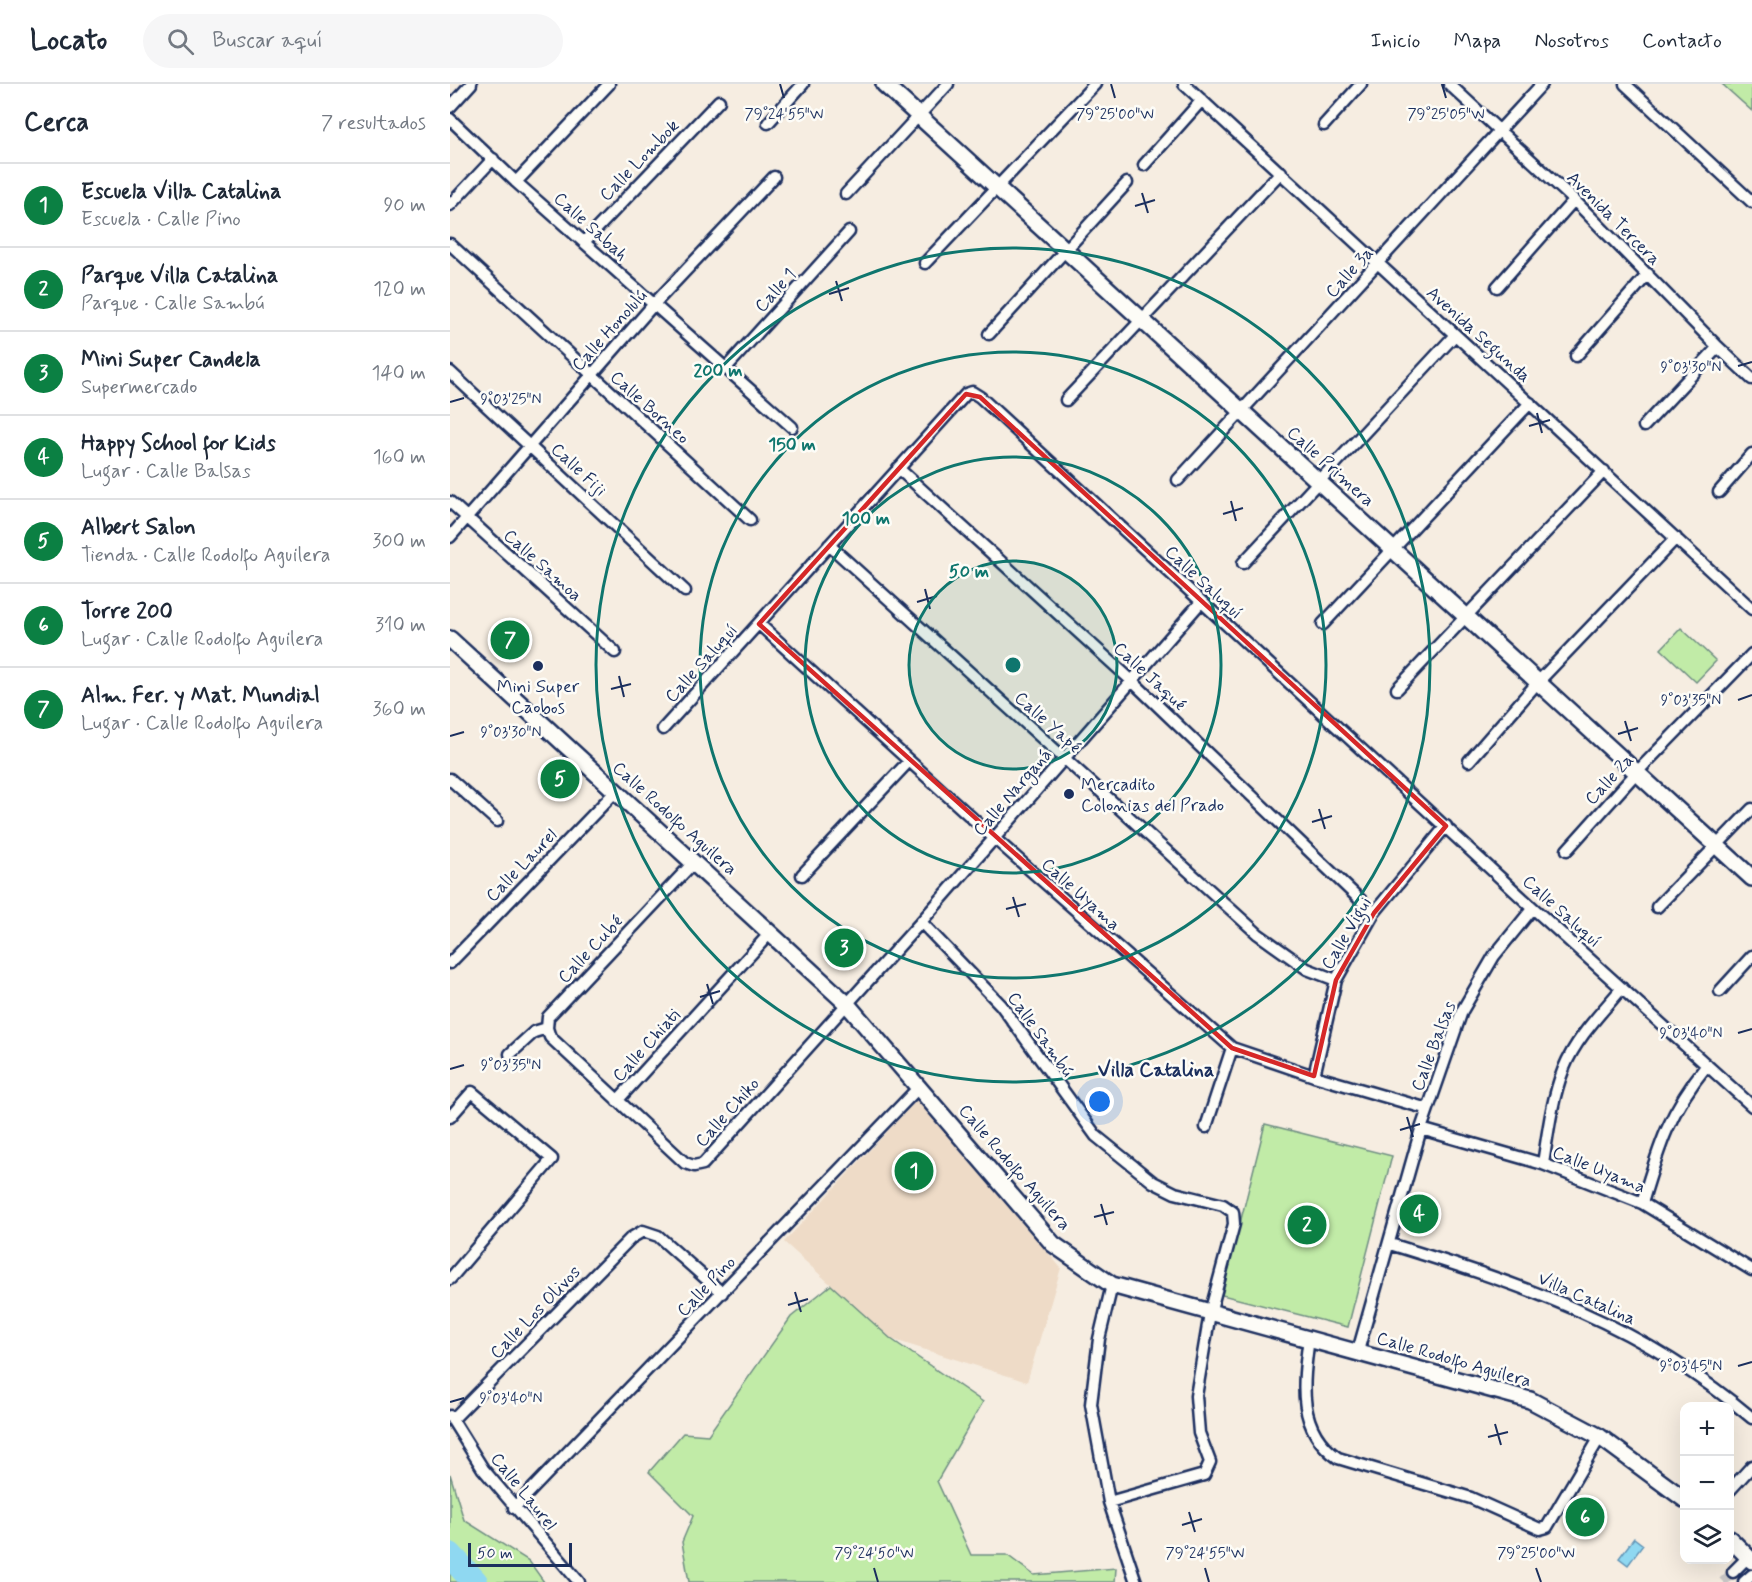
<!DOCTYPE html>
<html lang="es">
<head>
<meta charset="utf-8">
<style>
  :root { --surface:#fff; --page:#f6f6f7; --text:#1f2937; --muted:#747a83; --line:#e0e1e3; --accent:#0b8043 }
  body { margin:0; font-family:Mynerve,sans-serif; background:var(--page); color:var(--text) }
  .controls { position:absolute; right:18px; bottom:18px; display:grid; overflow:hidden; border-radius:12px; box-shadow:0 6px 24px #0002 }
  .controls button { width:54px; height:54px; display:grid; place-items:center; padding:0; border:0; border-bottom:2px solid var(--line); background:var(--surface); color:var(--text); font:30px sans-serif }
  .scale { position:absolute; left:18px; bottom:15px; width:104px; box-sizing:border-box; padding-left:6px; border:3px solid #1b2f5e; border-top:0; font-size:16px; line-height:21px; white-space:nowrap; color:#1b2f5e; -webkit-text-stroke:4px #fdfcf7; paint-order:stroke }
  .you { position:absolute; left:650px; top:1018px; width:21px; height:21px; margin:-15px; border:4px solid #fff; border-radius:50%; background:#1a73e8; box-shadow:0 0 0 9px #1a73e833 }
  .badge { display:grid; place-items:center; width:39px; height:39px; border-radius:50%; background:var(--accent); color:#fff; font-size:20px; font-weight:700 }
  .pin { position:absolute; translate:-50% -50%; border:3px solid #fff; box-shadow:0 2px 6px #0006 }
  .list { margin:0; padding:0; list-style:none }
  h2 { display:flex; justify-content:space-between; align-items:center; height:78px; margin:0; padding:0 24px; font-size:26px }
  h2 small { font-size:20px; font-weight:400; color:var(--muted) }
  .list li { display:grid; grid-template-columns:39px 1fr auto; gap:18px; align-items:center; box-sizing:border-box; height:84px; padding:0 24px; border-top:2px solid var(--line) }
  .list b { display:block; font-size:22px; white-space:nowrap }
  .list p { margin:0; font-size:20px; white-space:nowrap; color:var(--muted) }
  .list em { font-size:20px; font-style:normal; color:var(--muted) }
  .icon { flex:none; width:33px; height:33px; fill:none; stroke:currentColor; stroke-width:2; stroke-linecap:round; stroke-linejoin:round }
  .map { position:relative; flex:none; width:1302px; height:1498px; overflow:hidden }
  header { display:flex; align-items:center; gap:36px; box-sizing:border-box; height:84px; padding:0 30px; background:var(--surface); border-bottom:2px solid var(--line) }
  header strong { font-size:28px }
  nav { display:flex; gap:33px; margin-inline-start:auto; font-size:21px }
  .search { width:420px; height:54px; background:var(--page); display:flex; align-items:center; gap:15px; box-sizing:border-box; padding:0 21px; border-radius:33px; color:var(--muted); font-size:22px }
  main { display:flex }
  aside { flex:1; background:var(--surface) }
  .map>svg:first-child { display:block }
  .built { fill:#eedbc7 }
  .green { fill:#c1eba7; stroke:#6e8d82; stroke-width:1.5 }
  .water { fill:#8fd8f1; stroke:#6194b6; stroke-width:1.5 }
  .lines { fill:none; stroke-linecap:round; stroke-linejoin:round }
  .river { stroke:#8fd8f1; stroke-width:26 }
  .street-tunnel { stroke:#cac7c7; stroke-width:10; stroke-dasharray:10 5; stroke-linecap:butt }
  .street-casing { stroke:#1b2f5e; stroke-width:15 }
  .secondary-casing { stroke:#1b2f5e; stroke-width:20 }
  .street { stroke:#fdfcf7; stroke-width:10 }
  .secondary { stroke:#fdfcf7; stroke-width:15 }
  .marked { fill:none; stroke:#d62828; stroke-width:4.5; stroke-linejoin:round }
  .ticks { fill:none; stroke:#1b2f5e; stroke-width:2 }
  .ring { fill:none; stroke:#0f766e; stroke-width:3 }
  .poi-dot { fill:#1b2f5e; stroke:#fdfcf7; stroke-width:2 }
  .labels { text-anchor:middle; stroke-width:5; stroke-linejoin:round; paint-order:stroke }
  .street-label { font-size:18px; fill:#1b2f5e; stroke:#fdfcf7 }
  .poi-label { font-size:18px; fill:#1b2f5e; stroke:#fdfcf7 }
  .neighbourhood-label { font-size:20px; font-weight:bold; fill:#1b2f5e; stroke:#fdfcf7 }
  .ticks-label { font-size:15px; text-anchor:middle; fill:#1b2f5e; stroke:#fdfcf7; stroke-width:5; stroke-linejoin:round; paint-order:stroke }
  .centre { fill:#0f766e; stroke:#fdfcf7; stroke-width:3 }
  .ring-label { font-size:18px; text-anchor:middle; font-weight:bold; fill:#0f766e; stroke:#fdfcf7; stroke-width:5; stroke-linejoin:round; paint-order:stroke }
</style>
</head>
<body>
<header>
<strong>Locato</strong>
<div class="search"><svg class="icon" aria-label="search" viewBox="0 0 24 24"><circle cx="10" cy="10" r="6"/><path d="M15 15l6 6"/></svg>Buscar aquí</div>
<nav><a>Inicio</a><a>Mapa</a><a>Nosotros</a><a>Contacto</a></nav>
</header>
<main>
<aside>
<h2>Cerca<small>7 resultados</small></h2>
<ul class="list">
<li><span class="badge">1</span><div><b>Escuela Villa Catalina</b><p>Escuela · Calle Pino</p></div><em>90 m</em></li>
<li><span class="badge">2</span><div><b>Parque Villa Catalina</b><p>Parque · Calle Sambú</p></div><em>120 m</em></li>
<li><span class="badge">3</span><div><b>Mini Super Candela</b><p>Supermercado</p></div><em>140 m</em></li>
<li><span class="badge">4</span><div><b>Happy School for Kids</b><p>Lugar · Calle Balsas</p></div><em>160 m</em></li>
<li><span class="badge">5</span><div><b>Albert Salon</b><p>Tienda · Calle Rodolfo Aguilera</p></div><em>300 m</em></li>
<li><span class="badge">6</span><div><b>Torre 200</b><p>Lugar · Calle Rodolfo Aguilera</p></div><em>310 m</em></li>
<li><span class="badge">7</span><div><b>Alm. Fer. y Mat. Mundial</b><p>Lugar · Calle Rodolfo Aguilera</p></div><em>360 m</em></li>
</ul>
</aside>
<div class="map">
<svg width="1302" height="1498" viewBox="0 0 1302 1498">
  <rect width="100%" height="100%" fill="#f6ede1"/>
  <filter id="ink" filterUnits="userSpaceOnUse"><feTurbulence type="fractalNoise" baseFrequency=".0167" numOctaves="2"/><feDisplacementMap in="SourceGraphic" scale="12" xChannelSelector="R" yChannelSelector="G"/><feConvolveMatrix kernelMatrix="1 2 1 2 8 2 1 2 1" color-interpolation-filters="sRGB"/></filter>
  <g filter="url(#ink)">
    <path class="built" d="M 467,1016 L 611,1184 L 577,1298 L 441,1255 L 334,1158 Z"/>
    <path class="green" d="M 1272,0 L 1302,0 L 1302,27 Z
      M 1231,544 L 1266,577 L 1246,598 L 1211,565 Z
      M 815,1040 L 942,1072 L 898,1243 L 772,1211 Z
      M 381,1201 L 441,1255 L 533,1318 L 487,1397 L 521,1471 L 557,1471 L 584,1491 L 666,1484 L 665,1498 L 239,1498 L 232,1458 L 243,1432 L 199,1388 L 233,1349 L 258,1351 L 341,1233 Z
      M 0,1390 L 14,1436 L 79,1477 L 94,1498 L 0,1498 Z"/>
    <path class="water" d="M 1184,1454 L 1193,1461 L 1178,1481 L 1169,1474 Z"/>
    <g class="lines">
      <path class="river" d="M 0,1471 L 25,1498"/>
      <path class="street-tunnel" d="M 1273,1498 L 1283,1488"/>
      <g class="street-casing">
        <path id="street" d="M 734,0 L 1302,525
          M 999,0 L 1124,116 L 1268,263 L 1302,295
          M 1175,0 L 1302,118
          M 0,23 L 21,0
          M 0,35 L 66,98 L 342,343
          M 318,39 L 353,0
          M 874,41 L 911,0
          M 694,81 L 752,16
          M 66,98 L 159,0
          M 396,110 L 498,0
          M 0,121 L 43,75
          M 134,158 L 269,17
          M 0,160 L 300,436
          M 475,179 L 645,0
          M 1047,203 L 1124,116
          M 539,250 L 677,99
          M 1126,272 L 1198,190
          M 275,285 L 399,148
          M 0,288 L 235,507
          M 616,316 L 831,88
          M 1194,342 L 1268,263
          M 448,384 L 682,597 L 924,829
          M 728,396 L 1092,0
          M 1269,408 L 1302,370
          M 0,418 L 165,568
          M 0,453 L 204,220 L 324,93
          M 379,461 L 808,850 L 857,885 L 886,896
          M 793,479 L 1005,251
          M 309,540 L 544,754 L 782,964 L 864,992 L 978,1025
          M 873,540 L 1080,319
          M 947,605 L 1154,387
          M 213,645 L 516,310 L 522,308 L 530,313 L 1083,824 L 1302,1022
          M 1019,677 L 1088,598 L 1226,454
          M 0,695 L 47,737
          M 1117,766 L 1187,688 L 1302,570
          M 244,778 L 98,933 L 97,944 L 100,953 L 235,1079 L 244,1082 L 253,1080 L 471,838 L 751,518
          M 352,791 L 459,677
          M 1207,823 L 1302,725
          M 471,838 L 551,921 L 646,1052 L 703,1098 L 725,1109 L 773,1121 L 783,1128 L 784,1140 L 760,1229 L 746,1312 L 749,1349 L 760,1378 L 754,1391 L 659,1418
          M 0,879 L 166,707
          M 1270,907 L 1302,872
          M 60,970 L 84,948 L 97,944
          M 864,992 L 886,896 L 924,829 L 996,742
          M 167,1017 L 321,848
          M 0,1033 L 22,1008 L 102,1075 L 0,1195
          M 756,1043 L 782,964
          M 971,1045 L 1093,1080 L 1192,1119 L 1302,1186
          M 1093,1080 C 1098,1048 1102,1014 1114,984 C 1126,954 1152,928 1172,904
          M 1192,1119 C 1209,1062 1219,1028 1257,981
          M 940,1160 C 1076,1202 1191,1240 1302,1334
          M 662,1201 L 649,1255 L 641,1320 L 659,1418 L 686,1498
          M 859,1254 C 853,1299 846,1345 888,1374 L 1021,1414 L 1090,1445 L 1097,1443 L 1150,1353
          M 908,1267 L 971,1045 L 1012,927 L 1044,872 L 1083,824
          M 0,1332 L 33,1385 L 129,1498
          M 2,1336 L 181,1154 L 193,1147 L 208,1152 L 272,1209
          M 1280,1406 L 1302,1382
          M 64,1424 L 470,1002
          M 1283,1488 L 1298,1473
          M 1294,1498 L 1302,1491"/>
      </g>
      <g class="secondary-casing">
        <path id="secondary" d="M 434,0 L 1302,794
          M 0,555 L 396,919 L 603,1160 L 662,1201 L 1080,1316 L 1150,1353 L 1234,1415
          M 1280,1455 L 1302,1477"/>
      </g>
      <use href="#street" class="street"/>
      <use href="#secondary" class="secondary"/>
    </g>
  </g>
  <path class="marked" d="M 516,310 L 530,313 L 996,742 L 924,829 L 886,896 L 864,992 L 782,964 L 309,540 Z"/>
  <path class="ticks" d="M 330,0 L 334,14M 661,0 L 665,14M 992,0 L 996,14M 692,109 L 698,129M 685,122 L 705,116M 386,197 L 392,217M 379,210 L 399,204M 1288,282 L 1302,278M 0,318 L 14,314M 1087,329 L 1092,349M 1079,342 L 1100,336M 781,417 L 786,437M 773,430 L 793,424M 475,505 L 480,525M 467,518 L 487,512M 169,592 L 174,613M 161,605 L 181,600M 1288,616 L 1302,611M 1175,637 L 1181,657M 1168,650 L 1188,644M 0,652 L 14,648M 869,725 L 875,745M 862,738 L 882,732M 563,813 L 569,833M 556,825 L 576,820M 257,900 L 263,920M 250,913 L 270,907M 1288,949 L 1302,945M 0,985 L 14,981M 957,1033 L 963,1053M 950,1046 L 970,1040M 651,1120 L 657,1141M 644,1133 L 664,1128M 345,1208 L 351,1228M 338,1221 L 358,1215M 1288,1282 L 1302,1278M 0,1318 L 14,1314M 1045,1340 L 1051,1361M 1038,1353 L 1058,1348M 739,1428 L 745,1448M 732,1441 L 752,1435M 424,1484 L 428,1498M 755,1484 L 759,1498M 1086,1484 L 1091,1498"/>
  <circle cx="563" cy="581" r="104" fill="#0f766e" fill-opacity=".12"/>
  <g class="ring">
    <circle cx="563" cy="581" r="104"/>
    <circle cx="563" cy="581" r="208"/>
    <circle cx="563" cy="581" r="313"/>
    <circle cx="563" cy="581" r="417"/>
  </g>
  <g class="poi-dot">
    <circle cx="88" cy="582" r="6"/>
    <circle cx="619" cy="710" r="6"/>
  </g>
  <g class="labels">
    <g class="street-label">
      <text transform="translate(189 76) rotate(-46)" y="6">Calle Lombok</text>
      <text transform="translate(1164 134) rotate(45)" y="6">Avenida Tercera</text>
      <text transform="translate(141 142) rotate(42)" y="6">Calle Sabah</text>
      <text transform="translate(899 188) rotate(-48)" y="6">Calle 3a</text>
      <text transform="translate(325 206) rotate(-48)" y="6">Calle 1</text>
      <text transform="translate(159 246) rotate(-48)" y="6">Calle Honolulú</text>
      <text transform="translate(1029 250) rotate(42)" y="6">Avenida Segunda</text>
      <text transform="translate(200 323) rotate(42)" y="6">Calle Borneo</text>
      <text transform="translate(881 382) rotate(42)" y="6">Calle Primera</text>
      <text transform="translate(129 385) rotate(43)" y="6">Calle Fiji</text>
      <text transform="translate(93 481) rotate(42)" y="6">Calle Samoa</text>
      <text transform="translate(754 498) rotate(43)" y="6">Calle Saluquí</text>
      <text transform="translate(251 579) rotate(-48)" y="6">Calle Saluquí</text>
      <text transform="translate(700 592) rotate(43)" y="6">Calle Jaqué</text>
      <text transform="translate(598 638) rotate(42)" y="6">Calle Yapé</text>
      <text transform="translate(1159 695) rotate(-47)" y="6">Calle 2a</text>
      <text transform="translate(562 708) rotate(-49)" y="6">Calle Narganá</text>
      <text transform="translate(225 734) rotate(42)" y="6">Calle Rodolfo Aguilera</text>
      <text transform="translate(71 781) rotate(-46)" y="6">Calle Laurel</text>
      <text transform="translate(631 810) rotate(42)" y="6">Calle Uyama</text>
      <text transform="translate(1112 827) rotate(42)" y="6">Calle Saluquí</text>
      <text transform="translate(896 849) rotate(-59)" y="6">Calle Vigui</text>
      <text transform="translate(140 865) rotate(-47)" y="6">Calle Cubé</text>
      <text transform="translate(591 950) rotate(54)" y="6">Calle Sambú</text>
      <text transform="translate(196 961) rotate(-48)" y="6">Calle Chiati</text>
      <text transform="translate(983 962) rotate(-69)" y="6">Calle Balsas</text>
      <text transform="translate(277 1028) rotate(-48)" y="6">Calle Chiko</text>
      <text transform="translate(565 1083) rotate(49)" y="6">Calle Rodolfo Aguilera</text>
      <text transform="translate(1149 1085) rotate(22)" y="6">Calle Uyama</text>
      <text transform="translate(256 1202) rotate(-46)" y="6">Calle Pino</text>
      <text transform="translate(1137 1214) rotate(24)" y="6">Villa Catalina</text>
      <text transform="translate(85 1228) rotate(-46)" y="6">Calle Los Olivos</text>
      <text transform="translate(1004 1275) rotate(16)" y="6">Calle Rodolfo Aguilera</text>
      <text transform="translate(74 1407) rotate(51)" y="6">Calle Laurel</text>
    </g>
    <g class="poi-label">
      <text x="88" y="608">Mini Super<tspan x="88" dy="21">Caobos</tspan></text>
      <text x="631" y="706" text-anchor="start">Mercadito<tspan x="631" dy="21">Colonias del Prado</tspan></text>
    </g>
    <g class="neighbourhood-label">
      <text x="706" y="992">Villa Catalina</text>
    </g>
  </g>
  <g class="ticks-label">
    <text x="334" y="35">79°24'55"W</text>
    <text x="665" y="35">79°25'00"W</text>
    <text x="996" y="35">79°25'05"W</text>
    <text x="1241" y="288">9°03'30"N</text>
    <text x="61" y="320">9°03'25"N</text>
    <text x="1241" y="621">9°03'35"N</text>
    <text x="61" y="653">9°03'30"N</text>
    <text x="1241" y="954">9°03'40"N</text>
    <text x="61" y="986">9°03'35"N</text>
    <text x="1241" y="1287">9°03'45"N</text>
    <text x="61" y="1319">9°03'40"N</text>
    <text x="424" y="1474">79°24'50"W</text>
    <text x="755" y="1474">79°24'55"W</text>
    <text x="1086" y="1474">79°25'00"W</text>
  </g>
  <circle cx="563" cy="581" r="9" class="centre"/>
  <g class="ring-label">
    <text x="268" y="292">200 m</text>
    <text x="342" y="366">150 m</text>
    <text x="416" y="440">100 m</text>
    <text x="519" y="493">50 m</text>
  </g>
</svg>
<div class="controls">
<button>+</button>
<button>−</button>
<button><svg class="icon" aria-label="layers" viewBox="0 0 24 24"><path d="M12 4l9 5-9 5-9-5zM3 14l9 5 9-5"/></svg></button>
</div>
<div class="scale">50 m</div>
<div class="you"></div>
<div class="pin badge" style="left:464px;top:1087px">1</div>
<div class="pin badge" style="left:857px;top:1141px">2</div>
<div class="pin badge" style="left:394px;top:864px">3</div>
<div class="pin badge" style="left:969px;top:1130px">4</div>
<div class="pin badge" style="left:110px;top:695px">5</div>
<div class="pin badge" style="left:1135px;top:1433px">6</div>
<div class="pin badge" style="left:60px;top:556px">7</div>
</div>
</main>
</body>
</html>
